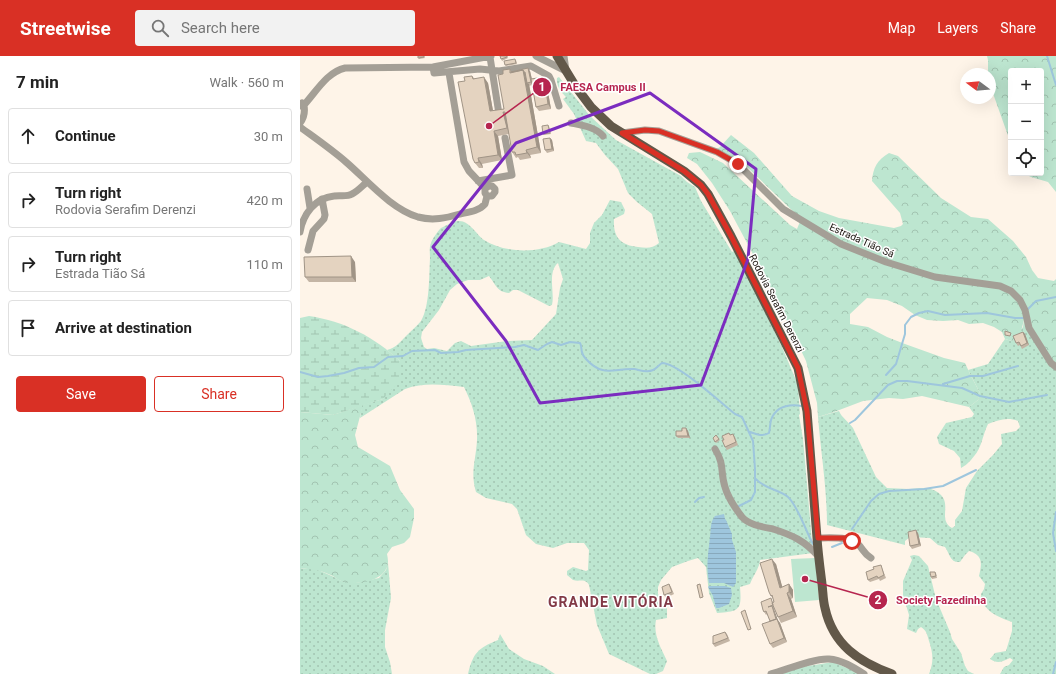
<!DOCTYPE html>
<html lang="en">
<head>
<meta charset="utf-8">
<style>
  :root { --surface:#fff; --page:#f2f2f2; --text:#222; --muted:#767676; --line:#e0e0e0; --accent:#d93025 }
  body { margin:0; font-family:Roboto,sans-serif; background:var(--page); color:var(--text) }
  .controls { position:absolute; right:12px; top:12px; display:grid; overflow:hidden; border-radius:4px; box-shadow:0 4px 16px #0002 }
  .controls button { width:36px; height:36px; display:grid; place-items:center; padding:0; border:0; border-bottom:1px solid var(--line); background:var(--surface); color:var(--text); font:20px sans-serif }
  .compass { position:absolute; left:660px; top:12px; width:36px; height:36px; border-radius:50%; background:var(--surface); box-shadow:0 4px 16px #0002; rotate:286deg }
  .stop { position:absolute; width:12px; height:12px; margin:-9px; border:3px solid #d93025; border-radius:50%; background:#fff }
  .stop.end { background:#d93025; border-color:#fff; box-shadow:0 1px 4px #0008 }
  .list { margin:0; padding:0; list-style:none }
  h2 { display:flex; justify-content:space-between; align-items:center; height:52px; margin:0; padding:0 16px; font-size:17px }
  h2 small { font-size:13px; font-weight:400; color:var(--muted) }
  .list li { display:grid; grid-template-columns:26px 1fr auto; gap:12px; align-items:center; box-sizing:border-box; height:56px; margin:0 8px 8px; padding:0 8px; border:1px solid var(--line); border-radius:4px }
  .list b { display:block; font-size:15px; white-space:nowrap }
  .list p { margin:0; font-size:13px; white-space:nowrap; color:var(--muted) }
  .list em { font-size:13px; font-style:normal; color:var(--muted) }
  .actions { display:flex; gap:8px; padding:12px 16px }
  .actions a { flex:1; padding:9px 0; border:1px solid var(--accent); border-radius:4px; text-align:center; font-size:14px; color:var(--accent) }
  .actions .main { background:var(--accent); color:#fff }
  .icon { flex:none; width:22px; height:22px; fill:none; stroke:currentColor; stroke-width:2; stroke-linecap:round; stroke-linejoin:round }
  .map { position:relative; flex:none; width:756px; height:618px; overflow:hidden }
  header { display:flex; align-items:center; gap:24px; box-sizing:border-box; height:56px; padding:0 20px; background:var(--accent); color:#fff }
  header strong { font-size:19px }
  nav { display:flex; gap:22px; margin-inline-start:auto; font-size:14px }
  .search { width:280px; height:36px; background:var(--page); display:flex; align-items:center; gap:10px; box-sizing:border-box; padding:0 14px; border-radius:4px; color:var(--muted); font-size:15px }
  main { display:flex }
  aside { flex:1; background:var(--surface) }
  .map>svg:first-child { display:block }
  .grass { fill:url(#grass-dots); fill-rule:evenodd }
  .forest { fill:url(#forest-crowns) }
  .wetland { fill:url(#wetland-marsh) }
  .garden { fill:#bde6d0 }
  .water { fill:url(#water-rules) }
  .lines { fill:none; stroke-linecap:round; stroke-linejoin:round }
  .stream { stroke:#9ec6dd; stroke-width:2 }
  .minor { stroke:#a49f96; stroke-width:7 }
  .major { stroke:#625849; stroke-width:9 }
  .wall { fill:#c4b5a5 }
  .shaded-wall { fill:#a09486 }
  .building { fill:#e4d3c0; stroke:#a09486 }
  .route { stroke:#d93025; stroke-width:5 }
  .marked { fill:none; stroke:#7b2cbf; stroke-width:3; stroke-linejoin:round }
  .labels { text-anchor:middle; stroke-width:3; stroke-linejoin:round; paint-order:stroke }
  .street-label { font-size:10px; fill:#19130d; stroke:#fff }
  .district-label { font-size:14px; font-weight:bold; letter-spacing:1px; fill:#823a47; stroke:#fff }
  .leader { fill:none; stroke:#b6254f; stroke-width:1.5 }
  .callout-dot { fill:#b6254f; stroke:#fff; stroke-width:1.5 }
  .mark-label { font-size:12px; text-anchor:middle; font-weight:bold; fill:#fff }
  .callout-label { font-size:11px; text-anchor:middle; font-weight:bold; fill:#b6254f; stroke:#fff; stroke-width:3; stroke-linejoin:round; paint-order:stroke }
</style>
</head>
<body>
<header>
<strong>Streetwise</strong>
<div class="search"><svg class="icon" aria-label="search" viewBox="0 0 24 24"><circle cx="10" cy="10" r="6"/><path d="M15 15l6 6"/></svg>Search here</div>
<nav><a>Map</a><a>Layers</a><a>Share</a></nav>
</header>
<main>
<aside>
<h2>7 min<small>Walk · 560 m</small></h2>
<ul class="list">
<li><svg class="icon" aria-label="ahead" viewBox="0 0 24 24"><path d="M12 20V5M6 11l6-6 6 6"/></svg><div><b>Continue</b></div><em>30 m</em></li>
<li><svg class="icon" aria-label="right" viewBox="0 0 24 24"><path d="M7 20v-9h11M14 6l5 5-5 5"/></svg><div><b>Turn right</b><p>Rodovia Serafim Derenzi</p></div><em>420 m</em></li>
<li><svg class="icon" aria-label="right" viewBox="0 0 24 24"><path d="M7 20v-9h11M14 6l5 5-5 5"/></svg><div><b>Turn right</b><p>Estrada Tião Sá</p></div><em>110 m</em></li>
<li><svg class="icon" aria-label="arrive" viewBox="0 0 24 24"><path d="M6 21V4h12l-3 4 3 4H6"/></svg><div><b>Arrive at destination</b></div></li>
</ul>
<div class="actions"><a class="main">Save</a><a>Share</a></div>
</aside>
<div class="map">
<svg width="756" height="618" viewBox="0 0 756 618">
  <defs>
    <pattern id="grass-dots" width="8" height="8" patternUnits="userSpaceOnUse"><rect width="8" height="8" fill="#bde6d0"/><path d="M2 2h.1M6 6h.1" fill="none" stroke="#a2c4b1" stroke-width="1.8" stroke-linecap="round"/></pattern>
    <pattern id="forest-crowns" width="20" height="18" patternUnits="userSpaceOnUse"><rect width="20" height="18" fill="#bde6d0"/><path d="M2 6a3 3 0 1 1 6 0M12 15a3 3 0 1 1 6 0" fill="none" stroke="#a2c4b1"/></pattern>
    <pattern id="wetland-marsh" width="20" height="14" patternUnits="userSpaceOnUse"><rect width="20" height="14" fill="#bde6d0"/><path d="M1 5h8M5 5V1M11 12h8M15 12V8" fill="none" stroke="#a2c4b1"/></pattern>
    <pattern id="water-rules" width="6" height="5" patternUnits="userSpaceOnUse"><rect width="6" height="5" fill="#9ec6dd"/><path d="M0 2.5h6" fill="none" stroke="#88a9bc"/></pattern>
  </defs>
  <rect width="100%" height="100%" fill="#fef4e8"/>
  <path class="grass" d="M 259,21 L 290,60 L 316,84 L 381,120 L 387,126 L 395,131 L 401,145 L 432,196 L 434,195 L 457,239 L 482,291 L 498,329 L 500,358 L 499,359 L 503,383 L 513,497 L 460,504 C 460,511 453,520 450,528 L 440,531 C 442,555 439,555 417,557 L 409,537 L 406,511 L 398,502 L 388,505 L 372,511 L 361,524 L 358,531 L 358,538 L 367,552 L 367,562 L 356,564 C 353,579 361,592 367,605 L 363,615 L 356,618 L 350,618 L 309,598 L 297,569 L 289,529 C 285,522 279,526 273,524 L 267,519 L 267,515 L 273,511 L 286,515 L 288,514 L 289,494 L 284,487 L 267,487 L 253,492 L 236,488 L 226,479 L 217,453 L 212,448 L 186,442 L 176,436 C 170,416 176,404 177,384 C 178,365 172,347 164,331 C 143,329 125,326 105,333 L 60,362 L 62,349 L 83,343 L 100,305 L 87,294 C 96,292 100,286 106,280 C 111,275 117,270 121,265 C 130,250 129,219 130,202 C 130,198 129,191 131,187 C 132,183 138,175 141,172 C 145,170 154,165 158,165 C 169,164 176,178 184,184 C 204,197 239,198 259,186 L 286,193 L 290,187 L 290,177 L 294,167 L 302,159 L 310,144 L 321,146 L 325,154 L 324,158 L 314,163 C 313,181 320,189 338,191 C 346,192 352,193 359,187 L 352,158 L 337,146 L 328,137 L 318,113 L 305,99 L 296,87 L 286,85 L 274,58 L 263,43 L 266,41 C 261,36 256,30 257,22 ZM 258,207 L 263,223 L 260,232 L 256,258 L 232,284 L 207,285 L 171,290 L 161,285 L 155,287 L 147,295 L 134,292 L 127,293 L 124,291 L 121,282 L 122,276 L 139,254 L 150,234 L 157,228 L 168,224 L 180,224 L 189,220 C 196,229 197,236 209,237 L 213,234 L 218,234 L 249,250 L 252,249 C 255,237 247,216 258,207 Z
    M 726,262 L 756,309 L 756,618 L 700,618 L 704,611 L 709,609 L 713,604 L 710,602 C 702,606 697,608 690,603 L 695,597 L 706,595 L 712,575 L 712,566 C 698,561 681,554 681,538 L 684,533 L 685,528 L 679,520 C 682,507 683,499 669,495 L 665,499 L 660,506 C 650,507 650,498 645,491 L 638,489 L 630,482 L 610,481 L 605,485 L 605,489 L 527,469 C 527,433 521,397 518,361 L 539,355 C 542,362 548,365 553,372 L 576,421 L 587,432 C 594,432 602,433 609,433 C 616,433 624,431 631,433 C 658,443 635,462 652,472 L 655,470 L 655,464 L 662,455 L 666,432 L 677,415 L 693,399 L 702,388 L 701,378 L 716,375 L 720,371 L 718,365 C 707,361 699,364 688,368 C 681,383 683,391 671,404 C 668,407 665,410 661,412 L 660,402 L 654,395 L 639,388 L 637,381 L 646,367 L 672,361 L 674,358 L 669,351 L 678,344 L 680,337 L 668,314 L 688,308 L 705,283 L 712,285 L 723,271 L 724,264 Z
    M 614,499 L 619,500 L 628,510 L 636,543 L 650,576 L 652,583 L 661,597 L 665,610 L 668,615 L 674,618 L 629,618 C 634,606 633,597 629,585 C 627,579 627,575 621,571 L 618,573 L 616,577 L 607,573 L 609,559 L 603,539 L 603,525 L 612,504 L 610,500 Z
    M 88,507 L 91,542 L 85,574 L 85,591 L 90,606 L 92,618 L 0,618 L 0,513 L 16,513 L 34,521 L 41,525 L 56,527 L 79,522 L 86,514 Z
    M 200,578 L 209,593 L 224,603 L 243,610 L 255,618 L 168,618 C 173,597 178,592 198,584 Z
    M 533,606 L 561,618 L 476,618 L 496,612 Z"/>
  <path class="forest" d="M 687,0 L 756,0 L 756,136 L 748,126 L 731,121 L 723,117 L 741,117 L 741,15 L 711,15 L 711,88 L 690,29 L 690,18 L 688,18 L 688,4 Z
    M 431,79 L 454,97 L 492,140 L 519,155 L 539,162 L 594,172 L 601,170 L 603,168 L 600,157 L 572,125 C 573,112 577,104 589,97 L 598,100 L 641,142 L 671,161 L 688,163 L 713,185 L 726,201 L 732,214 L 738,222 L 754,225 L 756,223 L 756,309 L 726,262 L 724,264 L 720,279 L 712,285 L 705,283 L 702,276 L 694,271 L 683,267 L 669,268 L 658,264 L 643,265 L 627,264 L 615,259 L 602,250 L 587,244 L 567,242 L 550,258 L 550,268 L 568,271 L 587,281 L 605,288 L 644,302 L 665,307 L 670,318 L 680,337 L 678,344 L 669,351 L 622,340 L 603,343 L 589,342 L 563,345 L 534,356 L 518,361 L 517,347 L 506,305 L 472,234 L 430,155 L 412,127 L 397,108 L 387,102 L 389,97 L 400,96 L 423,107 L 490,169 L 497,173 L 501,163 L 447,111 L 415,94 L 420,91 Z
    M 62,349 L 62,353 L 55,379 L 58,391 L 90,410 L 100,434 L 114,453 L 114,462 L 110,481 L 104,487 L 92,491 L 87,498 C 88,503 89,508 86,513 C 80,526 53,530 41,525 C 38,524 36,522 33,520 C 22,515 12,512 0,513 L 0,356 L 33,359 Z"/>
  <path class="wetland" d="M 9,260 C 44,265 74,281 100,305 L 101,319 L 98,326 L 83,343 L 33,359 L 0,356 L 0,262 Z"/>
  <path class="garden" d="M 515,502 L 519,544 L 495,546 L 491,503 Z"/>
  <path class="water" d="M 424,458 L 425,463 L 426,464 L 432,478 L 432,484 L 436,496 L 436,527 L 433,531 L 424,527 L 409,527 C 406,509 408,499 410,481 C 411,473 410,466 415,460 Z
    M 409,530 L 425,530 L 431,532 L 432,539 L 429,548 L 419,552 L 416,552 L 413,540 L 408,531 Z"/>
  <g class="lines">
    <path class="stream" d="M 747,0 L 756,29
      M 728,253 L 736,245 L 756,241
      M 0,316 L 18,321 L 28,320 L 44,317 L 59,312 L 74,311 L 88,301 L 103,300 L 112,295 L 135,294 L 141,297 L 158,296 L 166,294 L 215,291 L 224,289 L 238,294 L 247,288 L 252,286 L 261,289 L 270,286 L 280,287 C 283,292 279,296 286,303 C 303,322 314,312 334,313 C 340,314 347,317 353,314 C 356,313 359,309 362,307 C 378,307 421,347 435,358 L 442,361 L 453,385 L 455,413 L 455,436 L 451,444 L 437,451
      M 586,319 L 596,308 L 605,278 L 605,269 L 611,261 L 619,257 L 628,255 L 645,259 L 687,257 L 715,262 L 723,262
      M 643,328 L 670,320 L 683,320 L 718,310
      M 550,367 L 555,364 L 588,329 L 597,325 L 607,325 L 662,332 L 680,340 L 709,346 L 747,339
      M 450,376 C 456,378 462,381 469,377 C 470,373 470,368 471,364 C 476,350 489,348 502,350
      M 456,423 C 464,433 479,433 488,441 C 498,450 506,476 513,488
      M 395,446 L 399,442 L 404,441
      M 756,456 L 753,477 L 756,495
      M 552,473 L 571,445 L 579,438 L 589,435 L 624,433 L 643,430 L 676,414
      M 532,491 L 542,487
      M 753,618 L 756,606"/>
    <path class="minor" d="M 236,0 L 266,15 L 264,0
      M 190,1 L 199,58
      M 133,11 L 134,17 L 180,13 L 199,15 L 231,10 L 249,20 L 251,24 L 259,50
      M 149,17 L 164,106 L 169,115 L 185,132
      M 0,50 L 4,49 C 16,36 27,16 45,12 L 133,11 L 191,0
      M 0,67 C 4,62 5,55 4,49 L 2,47
      M 271,67 C 281,69 296,71 303,80
      M 0,71 C 15,82 31,93 46,106 C 67,124 91,153 118,161 C 133,165 146,162 160,158 C 169,156 179,155 185,148 L 187,140 L 185,137 L 185,132 L 189,130 L 192,130 L 195,133 L 195,136 L 192,140 L 187,140
      M 322,77 L 345,74 L 359,75 L 417,96 L 438,108 L 483,153 L 541,188 L 586,206 L 635,221 L 700,230 L 711,235 L 720,244 L 725,254 L 729,272 L 751,307 L 756,311
      M 178,125 L 212,119 L 205,82
      M 7,133 L 10,152
      M 0,176 C 3,158 15,142 34,140 C 40,139 47,141 52,138 C 58,135 62,130 67,126
      M 8,194 L 13,175 L 24,163 L 25,159 L 22,143
      M 415,393 C 425,409 420,416 425,431 C 428,442 435,452 442,461 C 449,469 463,471 473,473 C 492,479 505,485 518,500
      M 517,482 C 528,482 550,480 558,488 C 564,494 563,497 571,502
      M 471,618 C 486,614 514,602 529,603 C 542,604 553,611 564,618"/>
    <path class="major" d="M 257,0 L 276,31 L 291,51 L 311,70 L 384,115 L 401,129 L 408,138 L 431,180 L 498,312 L 507,355 L 517,482 C 518,497 520,512 522,528 C 523,536 523,545 525,552 C 533,589 559,606 592,618"/>
  </g>
  <path class="wall" d="M 118,0 L 124,0 L 125,2 L 119,3 Z
    M 200,0 L 207,0 L 208,2 L 202,5 Z
    M 216,4 L 217,8 L 206,10 L 205,9 Z
    M 210,13 L 211,16 L 230,15 L 232,23 L 244,21 L 246,25 L 251,53 L 239,55 L 236,51 L 232,29 L 229,30 L 229,28 L 241,97 L 230,99 L 231,102 L 220,104 L 218,101 L 216,102 L 212,96 L 209,78 L 198,80 L 202,104 L 182,108 L 183,112 L 179,112 L 175,107 L 165,25 L 172,20 L 175,23 L 188,27 L 193,55 L 204,53 L 203,18 Z
    M 248,69 L 249,70 L 251,78 L 244,79 L 243,78 Z
    M 250,82 L 252,84 L 254,95 L 247,97 L 245,94 Z
    M 55,206 L 56,226 L 9,226 L 5,221 Z
    M 723,276 L 725,278 L 729,289 L 722,293 L 720,289 L 718,290 L 716,287 Z
    M 386,372 L 388,375 L 390,382 L 378,382 L 376,380 Z
    M 433,378 L 435,381 L 438,389 L 427,394 L 425,391 L 424,384 L 430,379 Z
    M 416,379 L 420,384 L 416,387 L 413,382 Z
    M 618,477 L 621,490 L 612,493 L 610,490 Z
    M 476,508 L 482,531 L 489,528 L 493,534 L 493,542 L 491,543 L 497,561 L 481,567 L 478,561 L 474,552 L 473,553 L 477,563 L 480,567 L 487,586 L 473,592 L 470,588 L 470,565 L 467,558 L 466,559 L 463,554 L 473,545 L 473,547 L 474,546 L 473,543 L 471,540 Z
    M 582,512 L 586,522 L 580,525 L 579,523 L 570,526 L 568,524 Z
    M 635,516 L 636,517 L 637,522 L 632,523 L 631,521 Z
    M 369,528 L 371,531 L 374,538 L 366,542 L 364,539 Z
    M 425,576 L 427,578 L 430,585 L 415,591 L 413,588 Z"/>
  <path class="shaded-wall" d="M 228,12 L 230,15 L 232,24 L 230,23 Z
    M 223,14 L 227,20 L 227,27 L 229,28 L 241,97 L 237,91 Z
    M 184,21 L 188,27 L 194,60 L 190,55 Z
    M 244,21 L 246,25 L 251,53 L 248,48 Z
    M 203,56 L 207,61 L 210,78 L 207,72 Z
    M 194,75 L 198,80 L 202,104 L 198,99 Z
    M 250,82 L 252,84 L 254,95 L 252,93 Z
    M 226,94 L 230,99 L 231,102 L 227,97 Z
    M 178,102 L 182,108 L 183,112 L 179,106 Z
    M 51,200 L 55,206 L 56,226 L 52,221 Z
    M 723,276 L 725,278 L 729,289 L 727,287 Z
    M 386,372 L 388,375 L 390,382 L 388,380 Z
    M 616,474 L 618,477 L 621,490 L 619,488 Z
    M 472,503 L 476,508 L 484,537 L 480,532 Z
    M 489,528 L 493,534 L 493,542 L 489,536 Z
    M 487,537 L 491,543 L 497,561 L 493,555 Z
    M 472,550 L 474,553 L 479,567 L 477,565 Z
    M 477,563 L 480,567 L 487,586 L 484,582 Z"/>
  <path class="building" d="M 118,0 L 124,0 L 124,1 L 118,2 Z
    M 200,0 L 207,0 L 207,1 L 201,3 Z
    M 215,3 L 216,7 L 205,9 L 204,5 Z
    M 228,12 L 231,26 L 227,27 L 225,16 L 224,16 L 223,14 L 212,16 L 211,16 Z
    M 210,13 L 210,17 L 223,14 L 237,91 L 226,94 L 227,97 L 216,99 L 215,96 L 212,96 L 205,56 L 203,56 L 207,72 L 194,75 L 198,99 L 178,102 L 179,106 L 175,107 L 173,103 L 158,26 L 165,25 L 164,21 L 172,20 L 173,23 L 184,21 L 190,55 L 204,53 L 198,19 L 203,18 L 203,14 Z
    M 244,21 L 248,48 L 236,51 L 231,23 Z
    M 248,69 L 250,77 L 243,78 L 242,70 Z
    M 250,82 L 252,93 L 245,94 L 243,83 Z
    M 51,200 L 52,221 L 5,221 L 4,201 Z
    M 705,275 L 711,277 L 710,280 L 705,279 Z
    M 723,276 L 727,287 L 721,290 L 719,286 L 716,287 L 713,280 Z
    M 382,372 L 386,372 L 388,380 L 376,380 L 376,375 L 382,375 Z
    M 429,377 L 430,379 L 433,378 L 436,386 L 425,391 L 422,384 L 424,384 L 422,380 Z
    M 416,379 L 419,383 L 415,386 L 413,382 Z
    M 616,474 L 619,488 L 610,490 L 608,476 Z
    M 472,503 L 480,532 L 489,528 L 489,536 L 487,537 L 493,555 L 478,561 L 472,547 L 474,546 L 472,539 L 471,540 L 469,536 L 460,507 Z
    M 581,509 L 584,519 L 578,522 L 577,520 L 568,524 L 566,516 L 574,513 L 573,511 Z
    M 630,516 L 635,516 L 636,520 L 631,521 Z
    M 369,528 L 372,536 L 364,539 L 362,531 Z
    M 400,528 L 403,541 L 400,542 L 397,529 Z
    M 471,542 L 473,549 L 468,551 L 472,550 L 476,563 L 470,565 L 466,555 L 464,556 L 463,554 L 461,546 Z
    M 445,554 L 451,573 L 448,574 L 441,556 Z
    M 477,563 L 484,582 L 470,588 L 462,568 Z
    M 425,576 L 428,582 L 413,588 L 413,580 Z"/>
  <g class="lines">
    <path class="route" d="M 438,108 L 417,96 L 359,75 L 345,74 L 322,77 L 384,115 L 401,129 L 408,138 L 431,180 L 498,312 L 507,355 L 518,482 L 545,482 L 552,485"/>
  </g>
  <path class="marked" d="M 350,37 L 456,113 L 448,203 L 401,329 L 240,347 L 206,285 L 133,191 L 216,87 Z"/>
  <g class="labels">
    <g class="street-label">
      <text transform="translate(562 184) rotate(24)" y="4">Estrada Tião Sá</text>
      <text transform="translate(477 247) rotate(63)" y="4">Rodovia Serafim Derenzi</text>
    </g>
    <g class="district-label">
      <text x="311" y="551">GRANDE VITÓRIA</text>
    </g>
  </g>
  <path class="leader" d="M189 70L242 31M505 523L578 544"/>
  <g class="callout-dot">
    <circle cx="189" cy="70" r="4"/>
    <circle cx="505" cy="523" r="4"/>
    <circle cx="242" cy="31" r="10"/>
    <circle cx="578" cy="544" r="10"/>
  </g>
  <g class="mark-label">
    <text x="242" y="35">1</text>
    <text x="578" y="548">2</text>
  </g>
  <g class="callout-label">
    <text x="303" y="35">FAESA Campus II</text>
    <text x="641" y="548">Society Fazedinha</text>
  </g>
</svg>
<div class="controls">
<button>+</button>
<button>−</button>
<button><svg class="icon" aria-label="locate" viewBox="0 0 24 24"><circle cx="12" cy="12" r="6"/><path d="M12 2v4M12 18v4M2 12h4M18 12h4"/></svg></button>
</div>
<svg class="compass" viewBox="-18 -18 36 36"><path d="M0-13l5 13h-10z" fill="#e53935"/><path d="M0 13l5-13h-10z" fill="#767676"/></svg>
<div class="stop" style="left:552px;top:485px"></div>
<div class="stop end" style="left:438px;top:108px"></div>
</div>
</main>
</body>
</html>
